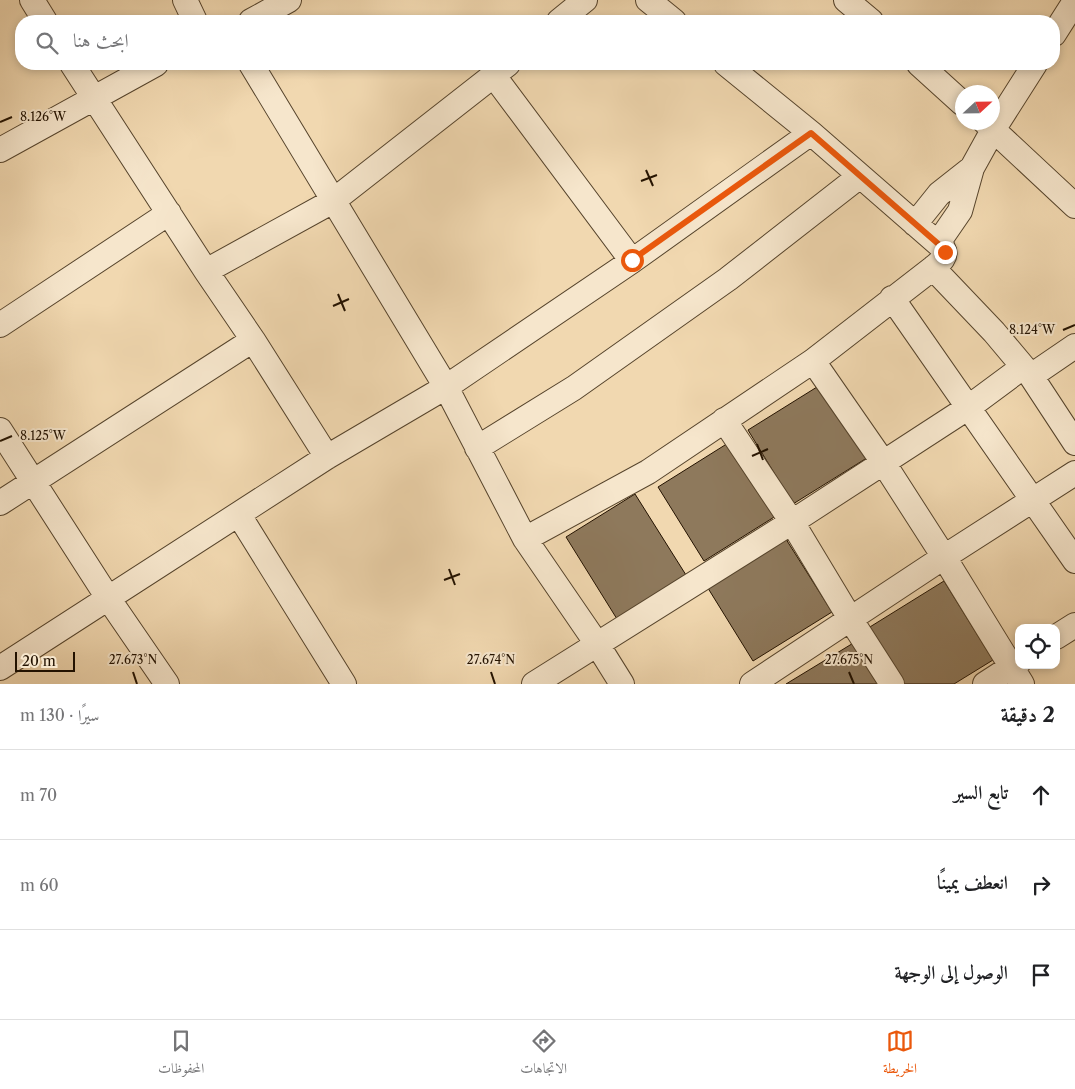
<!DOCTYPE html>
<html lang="ar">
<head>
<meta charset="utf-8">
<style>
  :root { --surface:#fff; --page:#f2f2f2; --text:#202124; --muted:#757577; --line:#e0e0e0; --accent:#ea580c }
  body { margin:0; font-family:"Libre Caslon Text",Amiri,serif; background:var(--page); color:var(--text); direction:rtl }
  .controls { position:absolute; right:15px; bottom:15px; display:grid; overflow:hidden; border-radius:10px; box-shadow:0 2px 8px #0003 }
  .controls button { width:45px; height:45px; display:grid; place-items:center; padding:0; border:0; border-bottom:1px solid var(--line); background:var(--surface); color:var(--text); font:25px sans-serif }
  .compass { position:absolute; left:955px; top:85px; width:45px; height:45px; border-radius:50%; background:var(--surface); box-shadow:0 2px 8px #0003; rotate:68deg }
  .scale { position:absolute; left:15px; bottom:12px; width:60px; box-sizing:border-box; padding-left:5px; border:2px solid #231200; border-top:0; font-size:14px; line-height:18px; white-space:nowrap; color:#231200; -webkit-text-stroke:4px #f6e6cc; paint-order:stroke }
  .stop { position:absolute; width:15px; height:15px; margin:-11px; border:4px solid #ea580c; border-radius:50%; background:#fff }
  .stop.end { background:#ea580c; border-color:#fff; box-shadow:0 1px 5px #0008 }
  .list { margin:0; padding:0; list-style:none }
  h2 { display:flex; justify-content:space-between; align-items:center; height:65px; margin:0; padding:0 20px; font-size:21px }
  h2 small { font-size:16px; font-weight:400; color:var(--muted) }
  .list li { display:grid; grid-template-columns:32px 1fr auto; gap:15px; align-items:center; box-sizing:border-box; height:90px; padding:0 20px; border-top:1px solid var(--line) }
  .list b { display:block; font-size:19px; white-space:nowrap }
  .list em { font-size:16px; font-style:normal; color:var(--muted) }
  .icon { flex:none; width:28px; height:28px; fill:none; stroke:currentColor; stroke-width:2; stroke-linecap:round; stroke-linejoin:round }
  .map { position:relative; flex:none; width:1075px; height:684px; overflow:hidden; direction:ltr }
  .search { position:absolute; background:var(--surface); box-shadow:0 2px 8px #0003; left:15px; right:15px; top:15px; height:55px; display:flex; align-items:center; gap:12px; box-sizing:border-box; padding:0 18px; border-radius:20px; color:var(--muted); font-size:19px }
  .sheet { height:335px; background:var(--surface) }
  nav { display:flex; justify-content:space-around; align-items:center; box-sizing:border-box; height:70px; border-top:1px solid var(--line); background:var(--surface); font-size:14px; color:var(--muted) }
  nav a { display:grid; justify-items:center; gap:2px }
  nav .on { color:var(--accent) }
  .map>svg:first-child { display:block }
  .building { fill:#8e795c; stroke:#231200 }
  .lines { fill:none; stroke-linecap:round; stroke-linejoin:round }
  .street-casing { stroke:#56442c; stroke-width:26 }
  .street { stroke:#f6e6cc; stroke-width:24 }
  .route { stroke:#ea580c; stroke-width:6 }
  .ticks { fill:none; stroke:#231200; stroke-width:2 }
  .ticks-label { font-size:12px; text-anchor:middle; fill:#231200; stroke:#f6e6cc; stroke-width:4; stroke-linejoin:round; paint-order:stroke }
</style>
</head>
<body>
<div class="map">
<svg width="1075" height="684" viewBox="0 0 1075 684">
  <rect width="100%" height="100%" fill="#f1d8b0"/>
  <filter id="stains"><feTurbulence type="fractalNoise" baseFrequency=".004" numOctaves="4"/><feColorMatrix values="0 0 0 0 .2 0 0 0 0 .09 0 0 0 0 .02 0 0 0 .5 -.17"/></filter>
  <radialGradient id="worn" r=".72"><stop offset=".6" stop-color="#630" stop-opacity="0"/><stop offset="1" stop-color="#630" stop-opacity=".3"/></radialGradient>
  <path class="building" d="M 825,382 L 870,456 L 793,504 L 748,430 Z
    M 733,440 L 779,514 L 704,561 L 658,487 Z
    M 635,494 L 686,575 L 617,619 L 566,537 Z
    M 784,536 L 832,612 L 753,661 L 706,585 Z
    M 944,581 L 993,660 L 954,684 L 899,684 L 865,630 Z
    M 855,642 L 881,684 L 786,684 Z"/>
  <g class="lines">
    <g class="street-casing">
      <path id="street" d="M 32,0 L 45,21
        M 185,0 L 195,21
        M 648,0 L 674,21
        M 846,0 L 871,21
        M 251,21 L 289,0
        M 559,21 L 585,0
        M 1054,34 L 1075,1
        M 72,64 L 206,271
        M 251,64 L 446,387 L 525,539 L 597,644 L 622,684
        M 919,64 L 962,103
        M 494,76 L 632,261
        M 985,122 L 1075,206
        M 0,150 L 156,64
        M 915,224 L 939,194 L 972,168
        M 938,243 L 960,211 L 972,168 L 993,130 L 1035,64
        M 933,268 L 994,332 L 1031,376 L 1075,443
        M 892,298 L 1075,561
        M 0,325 L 169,213
        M 813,361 L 883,462 L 944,557 L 1022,684
        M 1031,376 L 1075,346
        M 724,420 L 792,522 L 851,620 L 892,684
        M 0,430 L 108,598 L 167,684
        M 477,448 L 574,388 L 728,279 L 860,176
        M 327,457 L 253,340 L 206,271 L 333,201 L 508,64
        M 0,503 L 253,340
        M 239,515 L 344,684
        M 525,539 L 648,472 L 813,361 L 933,268 C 939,263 948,257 943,248 L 811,133 L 726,64
        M 1056,637 L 1075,625
        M 0,668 L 327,457 L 446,387 L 632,261 L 811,133
        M 534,684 L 792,522 L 969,407 L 1023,367
        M 752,684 L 944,557 L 1075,473
        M 985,684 L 1019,662"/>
    </g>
    <use href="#street" class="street"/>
  </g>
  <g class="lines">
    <path class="route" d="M 632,260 L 811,133 L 943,248 L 945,252"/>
  </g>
  <path class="ticks" d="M 0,122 L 12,117M 646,170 L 653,186M 641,181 L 657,175M 338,294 L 345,311M 333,306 L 349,299M 1063,330 L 1075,325M 0,441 L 12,436M 757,444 L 763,460M 752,456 L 768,449M 449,569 L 455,585M 444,580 L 460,574M 133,672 L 137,684M 491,672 L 495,684M 849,672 L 854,684"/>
  <g class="ticks-label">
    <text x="43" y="121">8.126°W</text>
    <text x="1032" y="334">8.124°W</text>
    <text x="43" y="440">8.125°W</text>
    <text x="133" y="664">27.673°N</text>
    <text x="491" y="664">27.674°N</text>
    <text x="849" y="664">27.675°N</text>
  </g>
  <rect width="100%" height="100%" filter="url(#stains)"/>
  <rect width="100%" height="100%" fill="url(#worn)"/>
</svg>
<div class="controls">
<button><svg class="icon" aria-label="locate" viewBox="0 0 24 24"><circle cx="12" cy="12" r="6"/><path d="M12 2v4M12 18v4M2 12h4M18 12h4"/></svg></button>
</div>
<svg class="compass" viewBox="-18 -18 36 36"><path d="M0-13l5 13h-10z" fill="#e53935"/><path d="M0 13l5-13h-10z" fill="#757577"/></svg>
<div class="scale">20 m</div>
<div class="stop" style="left:632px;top:260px"></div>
<div class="stop end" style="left:945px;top:252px"></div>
<div class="search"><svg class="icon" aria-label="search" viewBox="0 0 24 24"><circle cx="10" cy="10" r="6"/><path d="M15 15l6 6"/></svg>ابحث هنا</div>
</div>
<section class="sheet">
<h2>2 دقيقة<small>سيرًا · 130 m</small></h2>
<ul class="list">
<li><svg class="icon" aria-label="ahead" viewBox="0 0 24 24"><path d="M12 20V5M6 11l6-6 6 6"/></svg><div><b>تابع السير</b></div><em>70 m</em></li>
<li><svg class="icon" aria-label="right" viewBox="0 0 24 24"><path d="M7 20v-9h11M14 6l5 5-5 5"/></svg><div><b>انعطف يمينًا</b></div><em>60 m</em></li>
<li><svg class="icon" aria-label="arrive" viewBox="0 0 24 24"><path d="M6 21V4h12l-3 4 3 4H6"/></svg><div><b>الوصول إلى الوجهة</b></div></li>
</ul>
</section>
<nav>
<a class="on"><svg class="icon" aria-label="map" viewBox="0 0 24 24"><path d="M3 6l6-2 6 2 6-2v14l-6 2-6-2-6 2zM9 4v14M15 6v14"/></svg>الخريطة</a>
<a><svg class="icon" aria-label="directions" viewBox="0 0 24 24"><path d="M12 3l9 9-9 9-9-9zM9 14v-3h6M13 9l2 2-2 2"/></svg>الاتجاهات</a>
<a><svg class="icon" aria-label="saved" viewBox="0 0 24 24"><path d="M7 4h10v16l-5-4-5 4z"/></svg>المحفوظات</a>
</nav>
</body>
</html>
